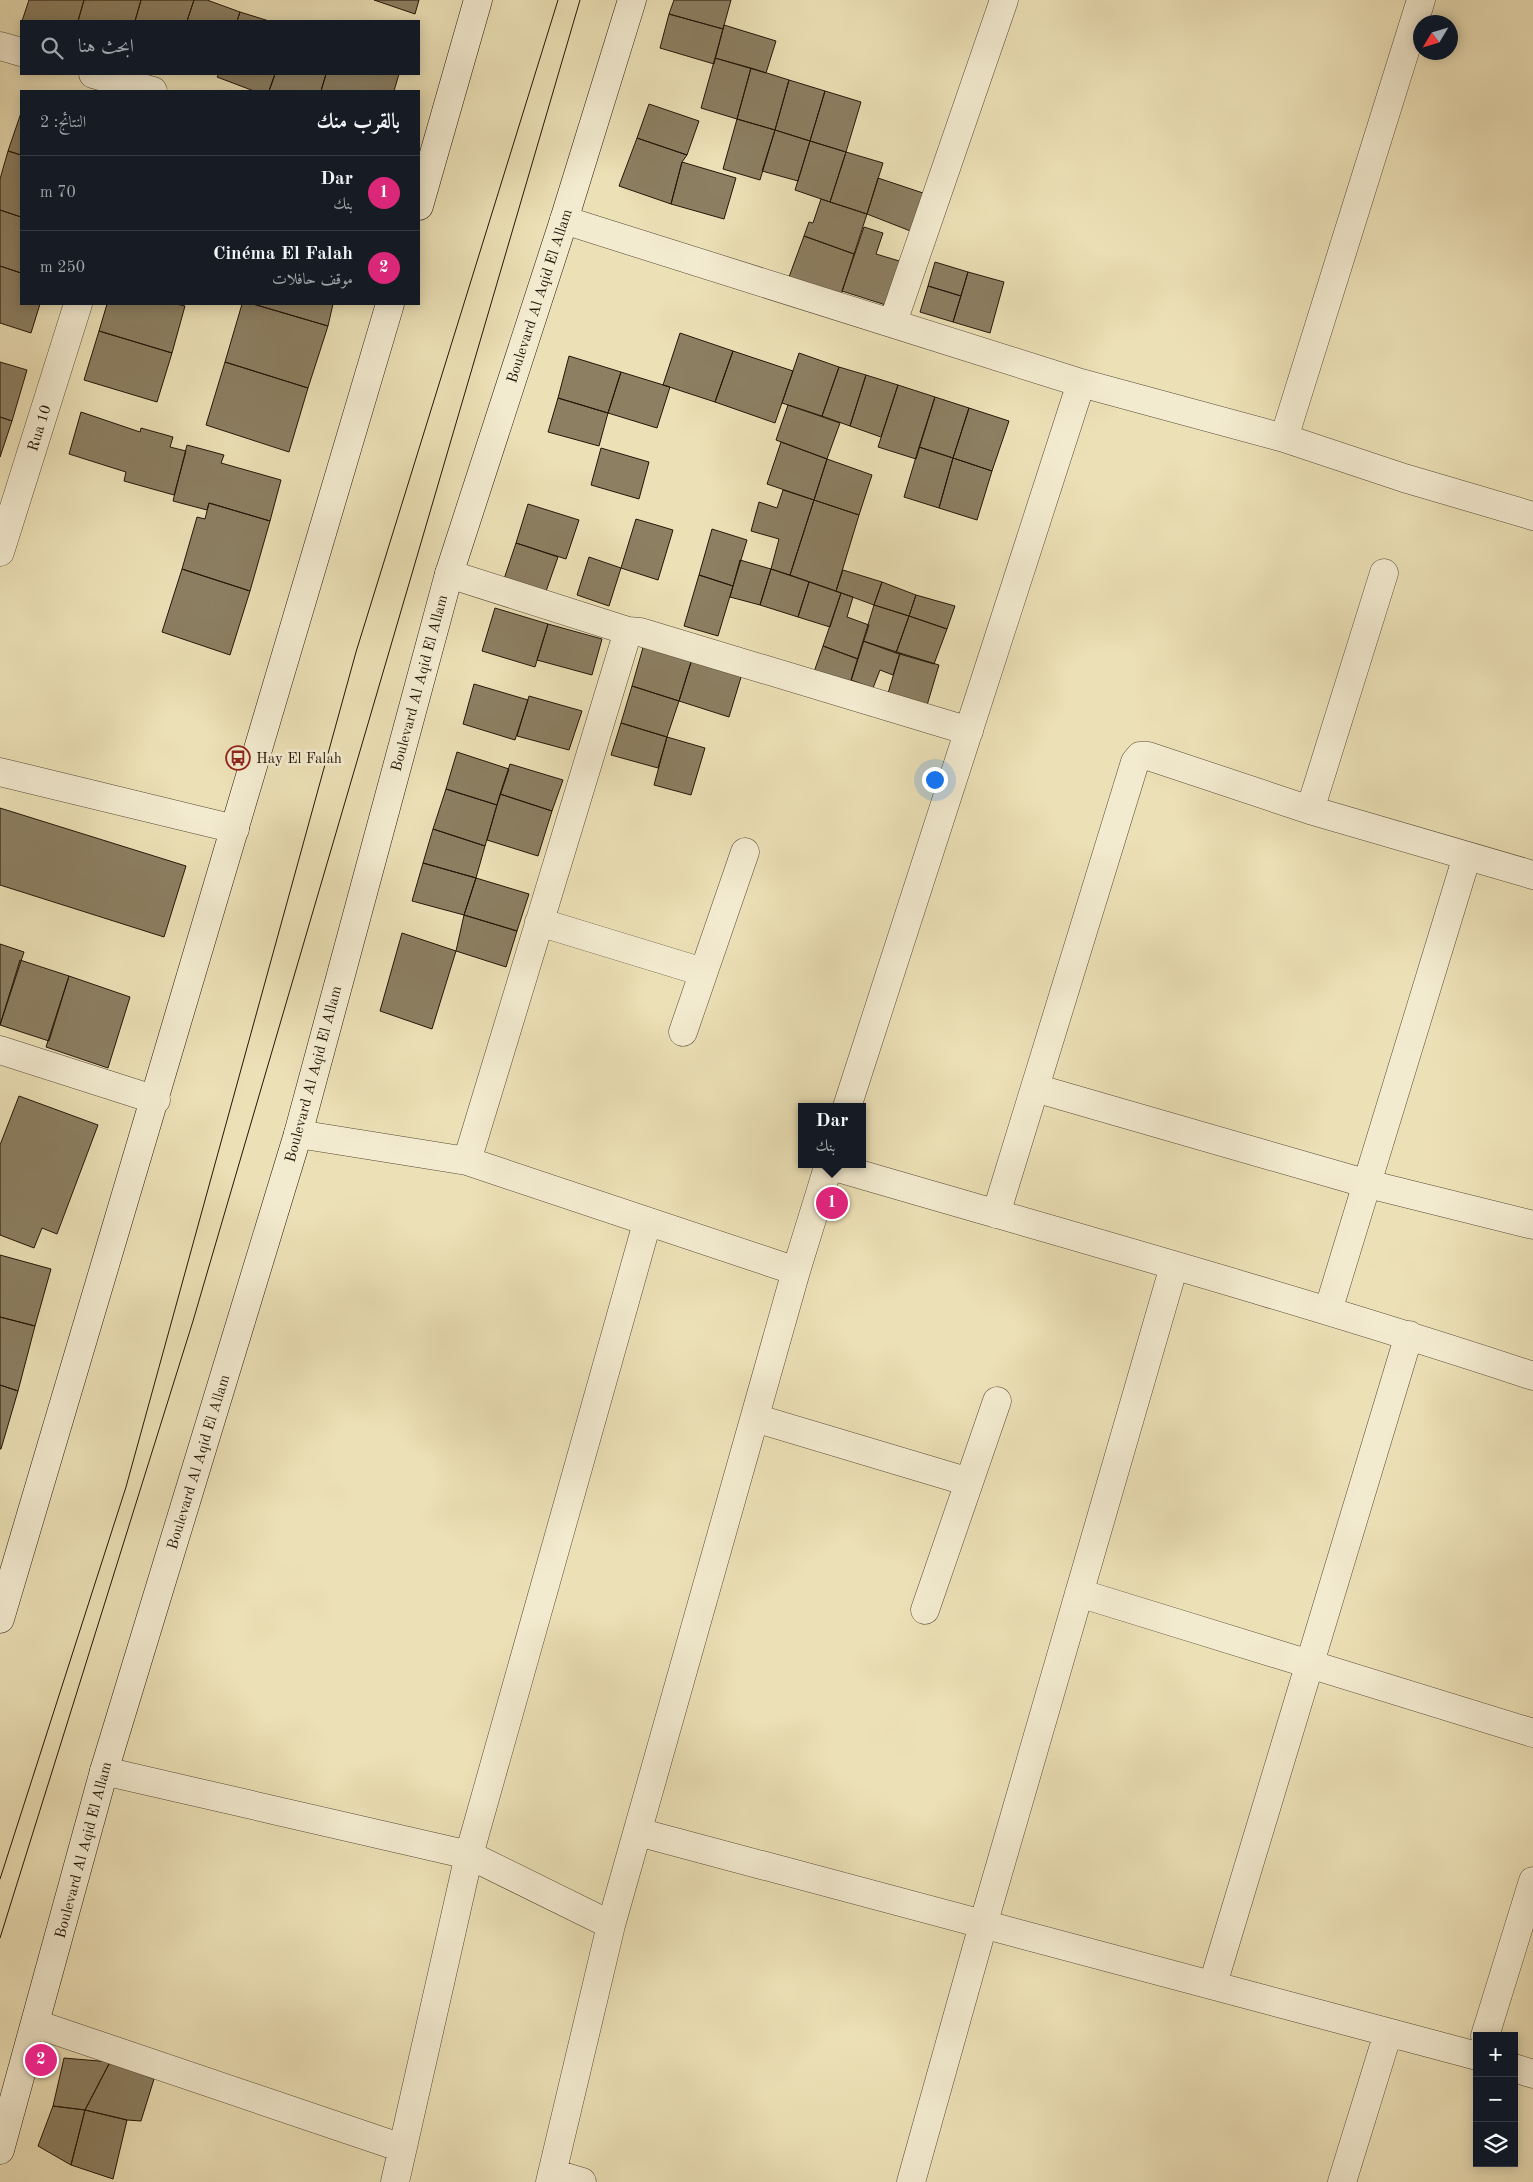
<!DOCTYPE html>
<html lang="ar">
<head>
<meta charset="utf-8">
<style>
  :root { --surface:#171b24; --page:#242831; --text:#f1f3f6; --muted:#9ea1a6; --line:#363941; --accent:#db2777 }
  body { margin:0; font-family:"Old Standard TT",Amiri,serif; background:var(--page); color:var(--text); direction:rtl }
  .controls { position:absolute; right:15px; bottom:15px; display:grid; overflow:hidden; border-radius:0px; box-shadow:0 2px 12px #0003 }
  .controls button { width:45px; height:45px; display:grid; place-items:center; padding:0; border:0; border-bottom:1px solid var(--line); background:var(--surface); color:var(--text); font:25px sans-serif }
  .compass { position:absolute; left:1413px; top:15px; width:45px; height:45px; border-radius:50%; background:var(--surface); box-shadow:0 2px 12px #0003; rotate:232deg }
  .you { position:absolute; left:934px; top:779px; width:18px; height:18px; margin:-12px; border:4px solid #fff; border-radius:50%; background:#1a73e8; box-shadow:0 0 0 8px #1a73e833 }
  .badge { display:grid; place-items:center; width:32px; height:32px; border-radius:50%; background:var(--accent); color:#fff; font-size:16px; font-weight:700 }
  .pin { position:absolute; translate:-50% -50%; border:2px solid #fff; box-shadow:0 1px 5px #0006 }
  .popup { position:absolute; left:798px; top:1103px; width:68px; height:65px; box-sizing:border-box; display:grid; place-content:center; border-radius:0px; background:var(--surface); filter:drop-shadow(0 1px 4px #0005); font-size:16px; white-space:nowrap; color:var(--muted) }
  .popup b { font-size:19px; color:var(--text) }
  .popup::after { content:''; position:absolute; left:50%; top:100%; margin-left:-10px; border:10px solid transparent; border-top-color:var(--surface) }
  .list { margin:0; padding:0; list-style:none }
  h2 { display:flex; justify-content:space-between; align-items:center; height:65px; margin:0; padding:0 20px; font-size:21px }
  h2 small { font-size:16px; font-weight:400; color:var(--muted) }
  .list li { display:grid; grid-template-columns:32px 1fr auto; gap:15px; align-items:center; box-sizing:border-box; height:75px; padding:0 20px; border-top:1px solid var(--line) }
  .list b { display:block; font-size:19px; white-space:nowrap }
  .list p { margin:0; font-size:16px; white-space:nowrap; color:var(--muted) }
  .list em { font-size:16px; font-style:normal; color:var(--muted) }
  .icon { flex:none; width:28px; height:28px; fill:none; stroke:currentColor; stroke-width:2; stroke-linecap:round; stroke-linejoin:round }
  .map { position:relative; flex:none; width:1533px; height:2182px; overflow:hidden; direction:ltr }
  .search { position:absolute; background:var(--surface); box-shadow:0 2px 12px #0003; left:20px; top:20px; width:400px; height:55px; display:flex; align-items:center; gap:12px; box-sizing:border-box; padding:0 18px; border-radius:0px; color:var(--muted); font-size:19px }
  .panel { position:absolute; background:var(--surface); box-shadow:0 2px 12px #0003; left:20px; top:90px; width:400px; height:215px; border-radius:0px; direction:rtl }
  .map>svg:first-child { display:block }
  .building { fill:#8c7f62; stroke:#231507 }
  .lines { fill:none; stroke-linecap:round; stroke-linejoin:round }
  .minor-casing { stroke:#554833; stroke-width:29 }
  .secondary-casing { stroke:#231507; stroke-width:29 }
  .minor { stroke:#f3ebd0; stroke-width:28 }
  .secondary { stroke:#f3ebd0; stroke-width:28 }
  .tram { stroke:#231507; stroke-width:1 }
  .labels { text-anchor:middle; stroke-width:5; stroke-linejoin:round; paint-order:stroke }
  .street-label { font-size:15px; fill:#231507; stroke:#f3ebd0 }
  .poi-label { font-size:15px; fill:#231507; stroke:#f3ebd0; text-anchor:start }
</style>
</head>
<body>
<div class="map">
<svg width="1533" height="2182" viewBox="0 0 1533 2182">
  <rect width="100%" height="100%" fill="#ece0b6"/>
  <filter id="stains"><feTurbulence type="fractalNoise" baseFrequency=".004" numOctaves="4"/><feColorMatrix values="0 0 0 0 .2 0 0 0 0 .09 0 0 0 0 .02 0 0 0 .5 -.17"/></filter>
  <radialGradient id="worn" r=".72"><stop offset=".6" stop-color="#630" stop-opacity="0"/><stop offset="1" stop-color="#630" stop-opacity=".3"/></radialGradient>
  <path class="building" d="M 29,0 L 84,0 L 78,21 L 22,21 Z
    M 84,0 L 141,0 L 135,21 L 78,21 Z
    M 141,0 L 194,0 L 187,21 L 135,21 Z
    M 194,0 L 207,0 L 240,12 L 237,21 L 187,21 Z
    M 374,0 L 419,0 L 415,14 Z
    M 674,0 L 731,0 L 723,29 L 669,14 Z
    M 240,12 L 269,21 L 237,21 Z
    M 669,14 L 723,29 L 714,64 L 660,48 Z
    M 724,25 L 776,41 L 766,73 L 715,58 Z
    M 715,58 L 751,68 L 737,119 L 701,108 Z
    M 751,68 L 789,80 L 775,130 L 737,119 Z
    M 219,74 L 275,74 L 269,91 L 254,91 L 217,77 Z
    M 275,74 L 326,74 L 321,91 L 269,91 Z
    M 326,74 L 399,74 L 394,91 L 321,91 Z
    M 789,80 L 825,91 L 810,141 L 775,130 Z
    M 825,91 L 861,102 L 846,152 L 810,141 Z
    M 649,104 L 699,121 L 687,155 L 637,138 Z
    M 21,113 L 21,155 L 8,151 Z
    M 737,119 L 775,130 L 760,180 L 723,169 Z
    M 775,130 L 810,141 L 798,181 L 762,171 Z
    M 637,138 L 687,155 L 682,162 L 671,204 L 619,186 Z
    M 810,141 L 846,152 L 830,202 L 795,190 Z
    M 8,151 L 21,155 L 21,217 L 0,210 L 0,179 Z
    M 846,152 L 883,163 L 867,214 L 830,202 Z
    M 682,162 L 736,178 L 724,219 L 671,204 Z
    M 878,178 L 926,194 L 913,232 L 867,214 Z
    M 821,199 L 867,214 L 854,254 L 804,236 L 809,222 L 813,223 Z
    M 0,210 L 21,217 L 21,273 L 0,266 Z
    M 864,227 L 883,233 L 876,254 L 906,263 L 892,307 L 842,291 Z
    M 804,236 L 854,254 L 841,295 L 789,277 Z
    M 935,262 L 968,272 L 961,296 L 928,286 Z
    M 0,266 L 21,273 L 21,304 L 40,304 L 31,333 L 0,323 Z
    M 968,272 L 1004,282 L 990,333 L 953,322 Z
    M 928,286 L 961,296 L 953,322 L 920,312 Z
    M 107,304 L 176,304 L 185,306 L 172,353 L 99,331 Z
    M 242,304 L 253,304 L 328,326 L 308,388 L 225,362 Z
    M 253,304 L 333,304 L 328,326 Z
    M 99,331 L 172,353 L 157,402 L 84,380 Z
    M 680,333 L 733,351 L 715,402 L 663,385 Z
    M 733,351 L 793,371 L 775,423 L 715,402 Z
    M 799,353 L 839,367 L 822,416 L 782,403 Z
    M 569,356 L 621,372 L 608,413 L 558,398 Z
    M 0,362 L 27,370 L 12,421 L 0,417 Z
    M 225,362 L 308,388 L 289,452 L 206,425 Z
    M 839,367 L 866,375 L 850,426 L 822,416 Z
    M 621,372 L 670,387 L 657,428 L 608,413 Z
    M 866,375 L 898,385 L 881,437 L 850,426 Z
    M 898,385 L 935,397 L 916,459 L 878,447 Z
    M 935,397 L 969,408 L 953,458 L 919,447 Z
    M 558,398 L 608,413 L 599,446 L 548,432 Z
    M 788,405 L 840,423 L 827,459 L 776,440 Z
    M 969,408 L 1009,421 L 992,471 L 953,458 Z
    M 81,412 L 140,432 L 141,428 L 173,437 L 170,447 L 186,451 L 174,495 L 124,481 L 126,472 L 69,454 Z
    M 0,417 L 12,421 L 0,457 Z
    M 781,442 L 827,459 L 814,500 L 767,484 Z
    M 187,445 L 224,455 L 221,463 L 281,480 L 270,521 L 209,503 L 207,510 L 173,501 Z
    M 919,447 L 953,458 L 939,508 L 904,497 Z
    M 601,448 L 649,462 L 639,499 L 591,485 Z
    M 953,458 L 992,471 L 977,520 L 939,508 Z
    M 827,459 L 872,475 L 859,515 L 814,500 Z
    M 783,490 L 814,500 L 790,575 L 771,569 L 779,539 L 751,531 L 759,502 L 777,508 Z
    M 814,500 L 859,515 L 836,591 L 790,575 Z
    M 209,503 L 270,521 L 250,591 L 182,569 L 197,517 L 205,519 Z
    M 528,504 L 579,520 L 566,559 L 516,543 Z
    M 636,519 L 673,530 L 658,580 L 621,568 Z
    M 712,529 L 747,540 L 733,586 L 699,575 Z
    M 516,543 L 558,557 L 543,600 L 502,585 Z
    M 589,557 L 621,568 L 609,606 L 577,595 Z
    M 740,560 L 771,569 L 760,605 L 730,597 Z
    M 182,569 L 250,591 L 230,655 L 162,632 Z
    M 771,569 L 809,582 L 798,617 L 760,605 Z
    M 843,570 L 882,582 L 874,605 L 836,591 Z
    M 699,575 L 733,586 L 718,636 L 684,626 Z
    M 809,582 L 841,593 L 830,627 L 798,617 Z
    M 882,582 L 916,595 L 909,616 L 874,605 Z
    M 841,593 L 853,597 L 847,617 L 869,625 L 858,659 L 823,646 Z
    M 916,595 L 955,606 L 947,629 L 909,616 Z
    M 874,605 L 909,616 L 896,653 L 863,641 Z
    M 495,608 L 548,624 L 535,667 L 482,651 Z
    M 909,616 L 947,629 L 934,664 L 896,653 Z
    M 548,624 L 602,639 L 592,675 L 537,660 Z
    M 863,641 L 900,653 L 893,675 L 880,670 L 873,688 L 851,680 Z
    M 644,644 L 692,659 L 679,701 L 632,686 Z
    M 823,646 L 858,659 L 850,684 L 814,672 Z
    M 900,653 L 939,665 L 925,712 L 886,700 Z
    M 692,659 L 742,674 L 729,717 L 679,701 Z
    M 474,684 L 528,700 L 515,740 L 463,724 Z
    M 632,686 L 679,701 L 667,737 L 621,723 Z
    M 529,696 L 582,711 L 569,750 L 517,736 Z
    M 621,723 L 667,737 L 658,768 L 611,755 Z
    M 667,737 L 705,748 L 691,795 L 654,785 Z
    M 457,752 L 509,769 L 497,805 L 446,789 Z
    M 510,764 L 563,780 L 552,811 L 500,794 Z
    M 446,789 L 497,805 L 485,846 L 433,829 Z
    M 500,794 L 552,811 L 538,856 L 487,840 Z
    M 0,808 L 186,866 L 164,937 L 0,885 Z
    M 433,829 L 485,846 L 476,878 L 423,863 Z
    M 423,863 L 476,878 L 464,915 L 412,901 Z
    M 476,878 L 529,894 L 517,931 L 464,915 Z
    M 464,915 L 517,931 L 506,967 L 456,951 Z
    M 402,933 L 456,951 L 432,1029 L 380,1011 Z
    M 0,944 L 24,952 L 0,1025 Z
    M 20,960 L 69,976 L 49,1041 L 0,1025 Z
    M 69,976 L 130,997 L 108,1068 L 46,1047 Z
    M 19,1096 L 98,1125 L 57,1234 L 42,1228 L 34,1248 L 0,1235 L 0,1145 Z
    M 0,1255 L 51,1269 L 35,1326 L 0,1317 Z
    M 0,1317 L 35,1326 L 18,1391 L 0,1385 Z
    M 0,1385 L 18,1391 L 1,1449 L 0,1449 Z
    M 64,2058 L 110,2062 L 85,2110 L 53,2106 Z
    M 110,2062 L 154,2079 L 141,2121 L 127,2120 L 85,2110 Z
    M 53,2106 L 85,2110 L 71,2165 L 38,2146 Z
    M 85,2110 L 127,2120 L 113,2179 L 71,2165 Z"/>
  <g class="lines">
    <g class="minor-casing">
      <path id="minor" d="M 0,46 L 21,52
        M 93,74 L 153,91
        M 564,220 L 1081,383 L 1284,438 L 1404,478 L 1533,516
        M 893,322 L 1004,0
        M 1284,438 L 1421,0
        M 0,552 L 78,304
        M 449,574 L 628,631 L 640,632 L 969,731
        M 0,772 L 235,829
        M 1310,810 L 1384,573
        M 539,922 L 703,972
        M 683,1032 L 745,852
        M 0,1050 L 156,1100
        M 1035,1088 L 1368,1184 L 1533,1225
        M 847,1107 L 1081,383
        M 298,1134 L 467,1161 L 796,1271
        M 467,1161 L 628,631
        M 828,1165 C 1064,1234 1300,1299 1533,1376
        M 996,1214 L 1135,762 L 1140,756 L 1148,756 L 1310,810 L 1533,875
        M 1328,1311 L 1467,856
        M 755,1418 L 969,1482
        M 1079,1593 L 1533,1733
        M 925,1610 L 997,1401
        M 104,1771 L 469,1855 L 611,1925
        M 638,1832 L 1477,2056
        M 1213,1984 L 1409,1335
        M 36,2024 L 402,2148
        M 1485,2036 L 1533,1881
        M 1514,2068 L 1533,2074
        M 552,2173 L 582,2182
        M 395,2182 L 469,1855 L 647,1223
        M 550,2182 L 611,1925 L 796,1271 L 829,1164
        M 911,2182 L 983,1925 L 1174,1266
        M 1342,2182 L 1388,2033"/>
    </g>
    <g class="secondary-casing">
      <path id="secondary" d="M 419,206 L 478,0
        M 0,1619 L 390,304
        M 0,2150 L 104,1771 L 298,1134 L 449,574 L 564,220 L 632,0"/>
    </g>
    <use href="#minor" class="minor"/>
    <use href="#secondary" class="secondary"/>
    <path class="tram" d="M 0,1879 L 126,1487 L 356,652 L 558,0
      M 0,1938 L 193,1321 L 580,0"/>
  </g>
  <defs>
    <g id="bus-ring" transform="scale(1.25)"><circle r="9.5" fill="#f3ebd0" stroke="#8f2418" stroke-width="1.5"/><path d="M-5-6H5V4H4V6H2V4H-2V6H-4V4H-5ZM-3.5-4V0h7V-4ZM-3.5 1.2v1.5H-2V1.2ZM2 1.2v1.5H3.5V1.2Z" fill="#8f2418"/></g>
  </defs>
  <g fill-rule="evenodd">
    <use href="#bus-ring" x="238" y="758"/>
  </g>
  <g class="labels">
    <g class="street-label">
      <text transform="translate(539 296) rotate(-72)" y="5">Boulevard Al Aqid El Allam</text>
      <text transform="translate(39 428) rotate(-73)" y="5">Rua 10</text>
      <text transform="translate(419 683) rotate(-75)" y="5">Boulevard Al Aqid El Allam</text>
      <text transform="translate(313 1074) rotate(-75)" y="5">Boulevard Al Aqid El Allam</text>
      <text transform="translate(198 1462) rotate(-73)" y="5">Boulevard Al Aqid El Allam</text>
      <text transform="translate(83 1850) rotate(-75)" y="5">Boulevard Al Aqid El Allam</text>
    </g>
    <g class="poi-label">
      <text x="256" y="763">Hay El Falah</text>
    </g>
  </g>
  <rect width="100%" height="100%" filter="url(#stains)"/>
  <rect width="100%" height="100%" fill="url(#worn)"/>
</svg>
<div class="controls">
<button>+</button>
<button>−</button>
<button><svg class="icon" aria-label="layers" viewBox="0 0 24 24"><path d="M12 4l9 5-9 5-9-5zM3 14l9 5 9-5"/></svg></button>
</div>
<svg class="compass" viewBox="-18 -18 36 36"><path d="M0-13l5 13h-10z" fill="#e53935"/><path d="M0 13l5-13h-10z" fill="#9ea1a6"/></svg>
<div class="you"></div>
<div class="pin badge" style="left:832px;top:1203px">1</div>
<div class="popup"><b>Dar</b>بنك</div>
<div class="pin badge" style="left:41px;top:2060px">2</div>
<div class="search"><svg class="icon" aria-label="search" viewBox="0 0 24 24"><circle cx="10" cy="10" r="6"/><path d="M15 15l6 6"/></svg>ابحث هنا</div>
<section class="panel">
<h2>بالقرب منك<small>النتائج: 2</small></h2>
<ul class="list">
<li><span class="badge">1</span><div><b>Dar</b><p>بنك</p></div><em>70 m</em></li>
<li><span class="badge">2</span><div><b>Cinéma El Falah</b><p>موقف حافلات</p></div><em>250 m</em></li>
</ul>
</section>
</div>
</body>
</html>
